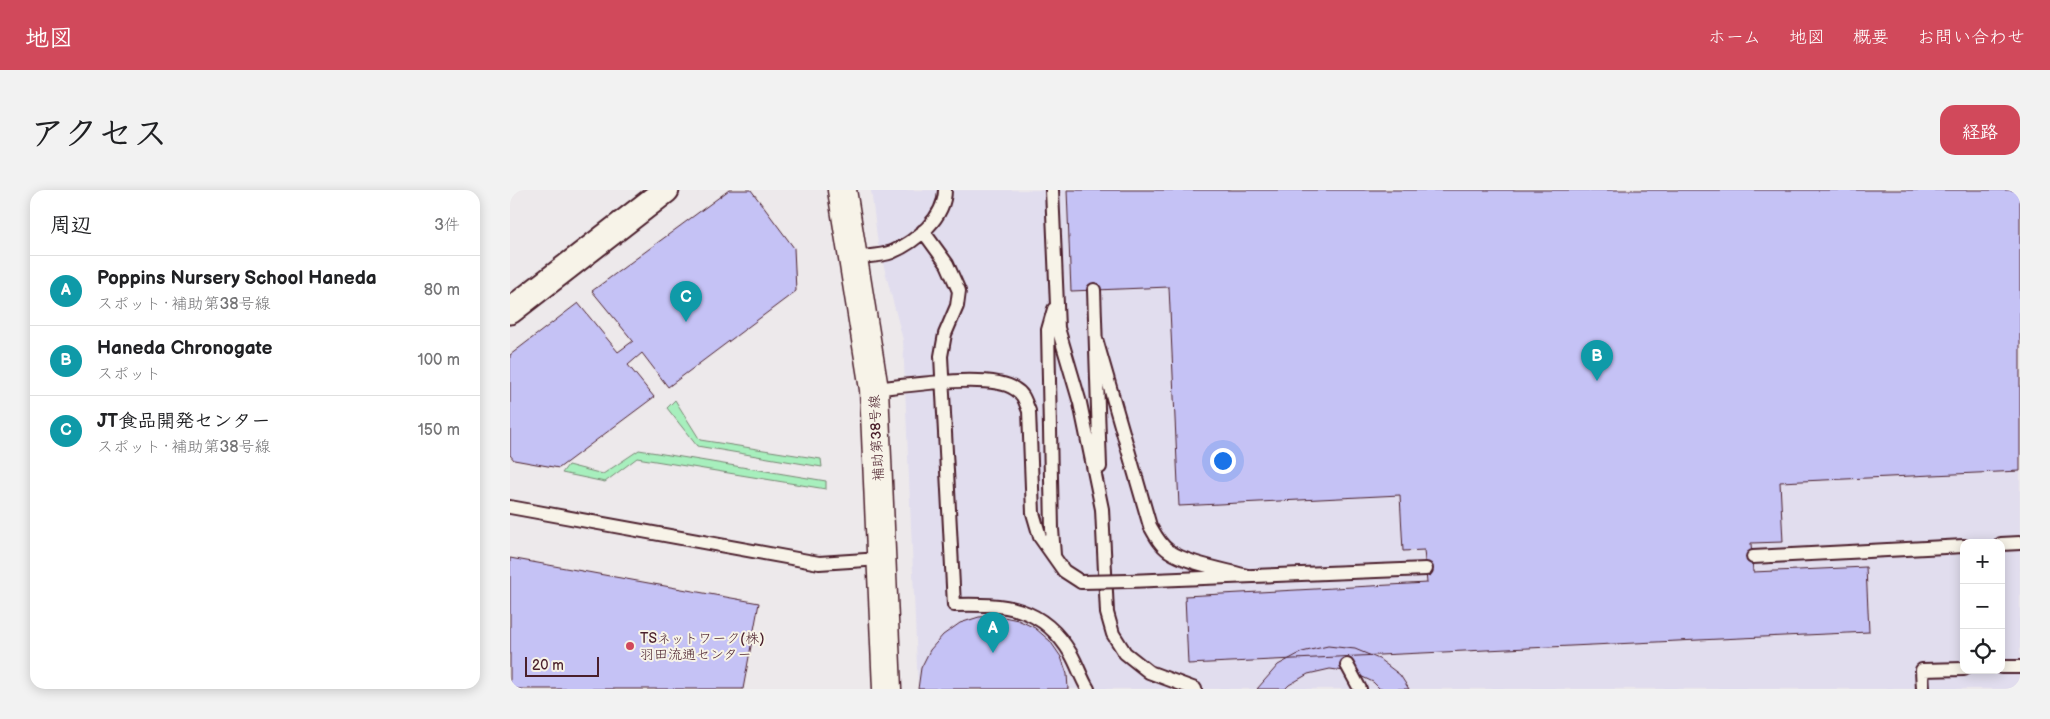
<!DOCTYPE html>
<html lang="ja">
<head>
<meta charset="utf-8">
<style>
  :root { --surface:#fff; --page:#f2f2f2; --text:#202124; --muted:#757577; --line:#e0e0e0; --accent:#d1495b }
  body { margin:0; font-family:"Balsamiq Sans","Klee One",sans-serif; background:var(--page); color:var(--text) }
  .controls { position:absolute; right:15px; bottom:15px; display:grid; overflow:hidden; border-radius:10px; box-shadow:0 2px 12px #0003 }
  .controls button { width:45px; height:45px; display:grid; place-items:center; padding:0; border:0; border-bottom:1px solid var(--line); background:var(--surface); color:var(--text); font:25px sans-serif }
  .scale { position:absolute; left:15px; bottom:12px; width:74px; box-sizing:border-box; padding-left:5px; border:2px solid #4a1f2b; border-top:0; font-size:14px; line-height:18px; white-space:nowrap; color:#4a1f2b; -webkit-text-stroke:4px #f7f3e8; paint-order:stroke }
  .you { position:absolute; left:712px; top:270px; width:18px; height:18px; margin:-12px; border:4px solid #fff; border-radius:50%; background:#1a73e8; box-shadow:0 0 0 8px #1a73e833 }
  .badge { display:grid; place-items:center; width:32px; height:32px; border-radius:50%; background:var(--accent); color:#fff; font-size:16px; font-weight:700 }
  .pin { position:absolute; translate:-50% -41px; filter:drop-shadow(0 1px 2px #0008) }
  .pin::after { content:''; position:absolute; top:26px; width:18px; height:15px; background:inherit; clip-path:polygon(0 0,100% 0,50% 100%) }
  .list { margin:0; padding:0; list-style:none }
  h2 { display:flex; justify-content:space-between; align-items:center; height:65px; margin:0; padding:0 20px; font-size:21px }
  h2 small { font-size:16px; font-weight:400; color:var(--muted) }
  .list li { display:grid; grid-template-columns:32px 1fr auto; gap:15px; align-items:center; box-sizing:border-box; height:70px; padding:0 20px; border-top:1px solid var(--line) }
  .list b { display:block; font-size:19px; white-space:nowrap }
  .list p { margin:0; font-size:16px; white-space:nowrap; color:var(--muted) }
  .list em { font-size:16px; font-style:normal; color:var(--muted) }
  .icon { flex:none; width:28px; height:28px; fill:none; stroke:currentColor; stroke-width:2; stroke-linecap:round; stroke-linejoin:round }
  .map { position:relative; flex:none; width:1510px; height:499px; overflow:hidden; border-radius:15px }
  header { display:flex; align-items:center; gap:30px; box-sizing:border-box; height:70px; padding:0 25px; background:var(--accent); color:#fff }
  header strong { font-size:24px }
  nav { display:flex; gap:28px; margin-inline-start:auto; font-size:18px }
  .intro { display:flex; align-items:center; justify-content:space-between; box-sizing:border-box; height:120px; padding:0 30px }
  h1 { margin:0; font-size:35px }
  .button { padding:12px 22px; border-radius:15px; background:var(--accent); color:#fff; font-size:18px; font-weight:700 }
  main { display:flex; gap:30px; padding:0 30px }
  aside { flex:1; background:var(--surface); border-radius:15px; box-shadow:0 2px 12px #0003 }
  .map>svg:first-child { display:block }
  .built { fill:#e1ddee; fill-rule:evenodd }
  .green { fill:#a7efbd; stroke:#788774 }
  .building { fill:#c5c2f5; stroke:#4a1f2b }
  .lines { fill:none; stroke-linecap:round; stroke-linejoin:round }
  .service-casing { stroke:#4a1f2b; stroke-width:16 }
  .minor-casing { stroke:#4a1f2b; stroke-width:29 }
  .tertiary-casing { stroke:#4a1f2b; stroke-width:31 }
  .service { stroke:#f7f3e8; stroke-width:12 }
  .minor { stroke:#f7f3e8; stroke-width:25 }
  .tertiary { stroke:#f7f3e8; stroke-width:28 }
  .service-bridge-casing { stroke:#4a1f2b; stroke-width:16; stroke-linecap:butt }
  .service-bridge { stroke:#f7f3e8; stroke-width:12 }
  .poi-dot { fill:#d1495b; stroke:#f7f3e8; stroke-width:2 }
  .labels { text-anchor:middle; stroke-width:4; stroke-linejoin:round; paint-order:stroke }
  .street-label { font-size:14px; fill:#4a1f2b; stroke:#f7f3e8 }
  .poi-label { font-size:14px; fill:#4a1f2b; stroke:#f7f3e8; text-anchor:start }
</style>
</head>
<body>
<header>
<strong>地図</strong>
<nav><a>ホーム</a><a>地図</a><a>概要</a><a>お問い合わせ</a></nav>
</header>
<div class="intro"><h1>アクセス</h1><a class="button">経路</a></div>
<main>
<aside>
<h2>周辺<small>3件</small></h2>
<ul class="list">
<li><span class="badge" style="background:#0f9aa8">A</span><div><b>Poppins Nursery School Haneda</b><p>スポット · 補助第38号線</p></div><em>80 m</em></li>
<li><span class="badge" style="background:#0f9aa8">B</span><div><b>Haneda Chronogate</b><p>スポット</p></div><em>100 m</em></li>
<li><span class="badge" style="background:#0f9aa8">C</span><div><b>JT食品開発センター</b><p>スポット · 補助第38号線</p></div><em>150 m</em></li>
</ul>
</aside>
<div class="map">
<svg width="1510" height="499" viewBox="0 0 1510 499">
  <rect width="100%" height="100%" fill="#ede9eb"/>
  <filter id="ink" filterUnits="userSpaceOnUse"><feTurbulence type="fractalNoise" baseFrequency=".02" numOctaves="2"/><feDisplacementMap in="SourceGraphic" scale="10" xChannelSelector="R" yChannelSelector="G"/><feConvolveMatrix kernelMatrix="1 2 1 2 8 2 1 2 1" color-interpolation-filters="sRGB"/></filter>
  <g filter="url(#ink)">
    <path class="built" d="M 361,0 L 1510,0 L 1510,499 L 408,499 L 393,150 L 368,54 ZM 1454,353 L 1491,353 L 1491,480 L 1454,480 Z"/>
    <path class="green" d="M 165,210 L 190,250 L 311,269 L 312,277 L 187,256 L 157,218 Z
      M 129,260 L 316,291 L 316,299 L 127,268 L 95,292 L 52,283 L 58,275 L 93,284 Z"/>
    <path class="building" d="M 219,0 L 241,0 L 284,58 L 286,101 L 158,197 L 132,163 L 118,175 L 144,207 L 49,278 L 4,270 L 0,265 L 0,165 L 68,113 L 108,162 L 123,151 L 82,101 Z
      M 557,0 L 1510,0 L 1510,281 L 1270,292 L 1273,352 L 1241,353 L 1243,382 L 1356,377 L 1359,442 L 678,474 L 675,406 L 917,393 L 914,360 L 893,361 L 890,305 L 669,316 L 659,97 L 561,101 Z
      M 0,368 L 249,413 L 233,499 L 0,499 Z
      M 489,426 L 508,430 L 525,438 L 540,451 L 551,467 L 557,484 L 558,499 L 408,499 L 411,478 L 420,460 L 433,445 L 450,433 L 469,427 Z
      M 818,456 L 845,459 L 869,469 L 890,485 L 899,499 L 870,499 L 863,492 L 842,482 L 820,479 L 798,484 L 779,495 L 775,499 L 747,499 L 768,475 L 792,462 Z"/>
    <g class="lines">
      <g class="service-casing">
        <path id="service" d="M 542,0 L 548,138 L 570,213 L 592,319 L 597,423 L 603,444 L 615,463 L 639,482 L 685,499
          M 413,41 L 437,74 L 449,101 L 447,116 L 435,144 L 431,166 L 444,415 C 495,414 532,415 561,464 C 568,476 571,488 578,499
          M 344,68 C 356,66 371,66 382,62 C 405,52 435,28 435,0
          M 584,100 L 590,277
          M 544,119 L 538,140 L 542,339 L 544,365
          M 586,149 L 640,336 C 645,345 650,355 659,361 C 676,373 716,380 737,386
          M 364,199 C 395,196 481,182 505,199 C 514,204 515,212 519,221 L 523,323 L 530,347 L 554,381 L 571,392
          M 0,317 L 309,373 L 371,369
          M 1491,354 L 1510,353
          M 1243,367 L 1454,356
          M 619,391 L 916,379
          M 837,475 L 850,499
          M 1491,477 L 1510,477
          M 1413,499 L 1412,480 L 1454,479"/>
      </g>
      <g class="minor-casing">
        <path id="minor" d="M 0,121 L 156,0"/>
      </g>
      <g class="tertiary-casing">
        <path id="tertiary" d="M 332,0 L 364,199 L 377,499"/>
      </g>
      <use href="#service" class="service"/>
      <use href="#minor" class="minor"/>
      <use href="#tertiary" class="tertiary"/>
      <g class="service-bridge-casing">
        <path id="service-bridge" d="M 571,392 L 619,391"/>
      </g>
      <use href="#service-bridge" class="service-bridge"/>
    </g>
  </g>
  <circle class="poi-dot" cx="120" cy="456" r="5"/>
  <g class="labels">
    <g class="street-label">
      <text transform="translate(366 248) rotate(-93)" y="5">補助第38号線</text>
    </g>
    <g class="poi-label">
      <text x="130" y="453">TSネットワーク(株)<tspan x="130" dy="16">羽田流通センター</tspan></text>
    </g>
  </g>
</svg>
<div class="controls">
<button>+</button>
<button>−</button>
<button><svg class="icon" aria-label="locate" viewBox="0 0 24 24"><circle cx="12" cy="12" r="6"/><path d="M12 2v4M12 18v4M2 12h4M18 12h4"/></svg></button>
</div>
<div class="scale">20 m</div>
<div class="you"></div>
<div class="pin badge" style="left:483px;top:463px;background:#0f9aa8">A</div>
<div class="pin badge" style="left:1087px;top:191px;background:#0f9aa8">B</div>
<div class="pin badge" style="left:176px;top:132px;background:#0f9aa8">C</div>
</div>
</main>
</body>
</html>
